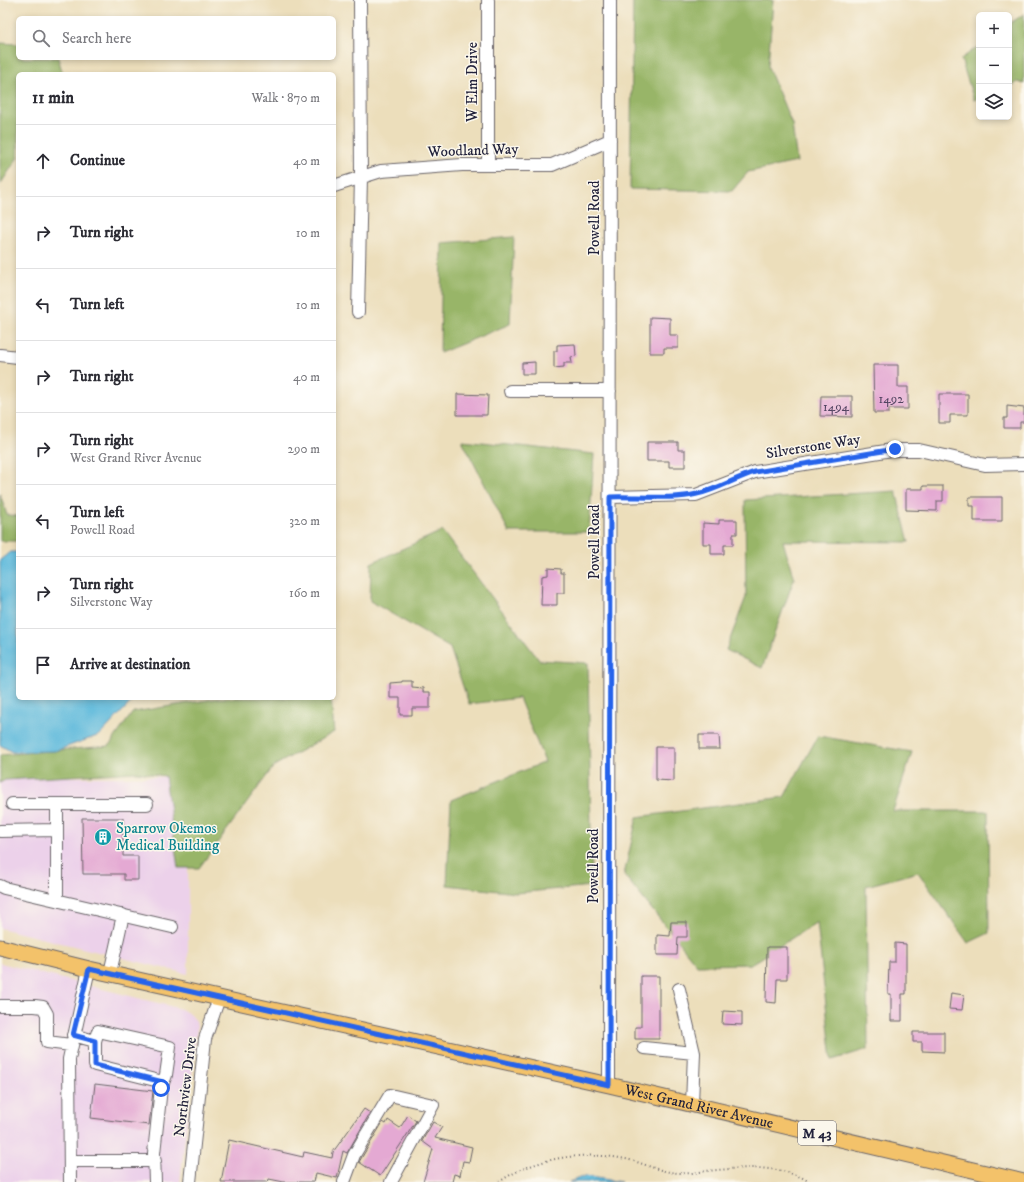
<!DOCTYPE html>
<html lang="en">
<head>
<meta charset="utf-8">
<style>
  :root { --surface:#fff; --page:#f7f7f7; --text:#2b2b33; --muted:#7c7c81; --line:#e1e1e2 }
  body { margin:0; font-family:"IM FELL DW Pica",serif; background:var(--page); color:var(--text) }
  .controls { position:absolute; right:12px; top:12px; display:grid; overflow:hidden; border-radius:6px; box-shadow:0 2px 6px #0003 }
  .controls button { width:36px; height:36px; display:grid; place-items:center; padding:0; border:0; border-bottom:1px solid var(--line); background:var(--surface); color:var(--text); font:20px sans-serif }
  .stop { position:absolute; width:12px; height:12px; margin:-9px; border:3px solid #2563eb; border-radius:50%; background:#fff }
  .stop.end { background:#2563eb; border-color:#fff; box-shadow:0 1px 4px #0008 }
  .list { margin:0; padding:0; list-style:none }
  h2 { display:flex; justify-content:space-between; align-items:center; height:52px; margin:0; padding:0 16px; font-size:17px }
  h2 small { font-size:13px; font-weight:400; color:var(--muted) }
  .list li { display:grid; grid-template-columns:26px 1fr auto; gap:12px; align-items:center; box-sizing:border-box; height:72px; padding:0 16px; border-top:1px solid var(--line) }
  .list b { display:block; font-size:15px; white-space:nowrap }
  .list p { margin:0; font-size:13px; white-space:nowrap; color:var(--muted) }
  .list em { font-size:13px; font-style:normal; color:var(--muted) }
  .icon { flex:none; width:22px; height:22px; fill:none; stroke:currentColor; stroke-width:2; stroke-linecap:round; stroke-linejoin:round }
  .map { position:relative; flex:none; width:1024px; height:1182px; overflow:hidden }
  .search { position:absolute; background:var(--surface); box-shadow:0 2px 6px #0003; left:16px; top:16px; width:320px; height:44px; display:flex; align-items:center; gap:10px; box-sizing:border-box; padding:0 14px; border-radius:6px; color:var(--muted); font-size:15px }
  .panel { position:absolute; background:var(--surface); box-shadow:0 2px 6px #0003; left:16px; top:72px; width:320px; height:628px; border-radius:6px }
  .map>svg:first-child { display:block }
  .built { fill:#ecd1ea }
  .forest { fill:#98b567; stroke:#5d6c51 }
  .water { fill:#5ebadc; stroke:#406e8c }
  .building { fill:#e4a9d3 }
  .lines { fill:none; stroke-linecap:round; stroke-linejoin:round }
  .minor-casing { stroke:#696468; stroke-width:14 }
  .major-casing { stroke:#696468; stroke-width:17 }
  .path { stroke:#696468; stroke-width:2; stroke-dasharray:1 3; stroke-linecap:butt }
  .minor { stroke:#fff; stroke-width:12 }
  .major { stroke:#f3c26a; stroke-width:15 }
  .route { stroke:#2563eb; stroke-width:5 }
  .labels { text-anchor:middle; stroke-width:3; stroke-linejoin:round; paint-order:stroke }
  .number-label { font-size:13px; fill:#524461 }
  .shield { fill:#fbf7ec; stroke:#636270; stroke-width:1 }
  .shield-label { font-size:14px; font-weight:bold; fill:#22223b }
  .street-label { font-size:15px; fill:#22223b; stroke:#fbf7ec }
  .culture-label { font-size:15px; fill:#0d838f; stroke:#fbf7ec; text-anchor:start }
</style>
</head>
<body>
<div class="map">
<svg width="1024" height="1182" viewBox="0 0 1024 1182">
  <rect width="100%" height="100%" fill="#fbf7ec"/>
  <filter id="ink" filterUnits="userSpaceOnUse"><feTurbulence type="fractalNoise" baseFrequency=".025" numOctaves="2"/><feDisplacementMap in="SourceGraphic" scale="8" xChannelSelector="R" yChannelSelector="G"/><feConvolveMatrix kernelMatrix="1 2 1 2 8 2 1 2 1" color-interpolation-filters="sRGB"/></filter>
  <filter id="wash" filterUnits="userSpaceOnUse"><feTurbulence type="fractalNoise" baseFrequency=".012" numOctaves="4" result="noise"/><feDisplacementMap in="SourceGraphic" scale="16" xChannelSelector="R" yChannelSelector="G"/><feGaussianBlur stdDeviation="0.9" result="paint"/><feColorMatrix in="noise" values="0 0 0 0 0 0 0 0 0 0 0 0 0 0 0 0 0 1.4 0 .05"/><feComposite in="paint" operator="in"/></filter>
  <g filter="url(#wash)">
    <rect width="100%" height="100%" fill="#ecdebb"/>
    <path class="built" d="M 0,777 L 188,777 L 188,974 L 0,928 Z
      M 0,963 L 181,1009 L 191,1015 L 196,1021 L 197,1029 L 180,1182 L 0,1182 Z"/>
    <path class="forest" d="M 633,0 L 773,0 L 768,67 L 792,124 L 797,162 L 748,172 L 732,191 L 630,189 Z
      M 1024,14 L 1024,84 L 1018,82 L 1009,86 L 1009,24 Z
      M 0,43 L 18,44 L 18,58 L 58,58 L 63,74 L 18,74 L 18,157 L 0,185 Z
      M 979,46 L 979,98 L 974,100 L 961,59 Z
      M 514,237 L 510,324 L 440,353 L 442,243 Z
      M 462,440 L 594,454 L 589,532 L 509,532 Z
      M 896,491 L 909,542 L 783,541 L 794,579 L 762,668 L 726,650 L 746,597 L 745,500 Z
      M 0,494 L 7,515 L 18,516 L 18,541 L 0,541 Z
      M 442,531 L 539,660 L 588,663 L 592,886 L 516,893 L 447,885 L 451,800 L 545,762 L 519,698 L 469,704 L 450,648 L 370,601 L 371,563 Z
      M 220,698 L 331,698 L 334,732 L 274,766 L 199,868 L 178,868 L 165,776 L 136,772 L 5,780 L 0,783 L 0,755 L 109,746 L 133,712 Z
      M 818,736 L 912,752 L 893,811 L 988,811 L 989,933 L 968,943 L 918,872 L 866,886 L 868,1049 L 832,1060 L 817,922 L 752,964 L 697,965 L 624,875 L 637,817 L 784,797 Z"/>
    <path class="water" d="M 10,552 L 18,552 L 18,698 L 135,698 L 100,735 L 55,751 L 12,752 L 0,745 L 0,560 Z
      M 585,1176 L 621,1182 L 569,1182 Z"/>
    <g id="blocks">
      <path class="building" d="M 650,317 L 670,318 L 670,335 L 678,335 L 678,348 L 664,348 L 664,353 L 650,353 Z
        M 575,344 L 576,356 L 571,357 L 572,363 L 564,363 L 564,367 L 554,368 L 554,351 L 557,351 L 557,345 Z
        M 535,362 L 535,374 L 522,374 L 522,363 Z
        M 873,365 L 898,365 L 898,387 L 908,387 L 908,409 L 889,409 L 889,413 L 874,413 Z
        M 457,394 L 488,395 L 487,415 L 457,415 Z
        M 939,394 L 968,394 L 968,415 L 950,415 L 950,423 L 939,423 Z
        M 821,396 L 852,396 L 852,417 L 820,416 Z
        M 1007,406 L 1024,408 L 1024,422 L 1020,422 L 1020,428 L 1004,428 L 1004,418 L 1007,418 Z
        M 647,442 L 678,442 L 678,450 L 685,450 L 685,467 L 669,467 L 669,461 L 647,461 Z
        M 923,486 L 943,486 L 943,501 L 937,501 L 937,511 L 906,510 L 906,489 L 923,489 Z
        M 969,497 L 1002,497 L 1002,521 L 974,521 L 974,506 L 969,506 Z
        M 719,520 L 737,520 L 737,534 L 733,534 L 733,545 L 724,545 L 724,554 L 711,554 L 711,544 L 703,544 L 703,523 L 719,524 Z
        M 548,568 L 561,569 L 561,573 L 564,573 L 564,593 L 557,593 L 557,605 L 541,605 L 542,576 L 548,575 Z
        M 402,681 L 412,681 L 412,687 L 423,688 L 423,692 L 430,692 L 430,708 L 412,708 L 412,715 L 400,715 L 400,698 L 390,698 L 390,683 L 402,682 Z
        M 699,735 L 719,735 L 720,749 L 699,749 Z
        M 656,747 L 674,747 L 674,781 L 656,780 Z
        M 82,818 L 123,818 L 123,856 L 138,856 L 138,880 L 124,880 L 124,874 L 83,874 Z
        M 671,922 L 687,922 L 687,937 L 678,937 L 677,955 L 657,955 L 657,935 L 670,936 Z
        M 895,943 L 906,944 L 906,994 L 902,994 L 902,1021 L 891,1021 L 891,994 L 888,994 L 889,962 L 895,962 Z
        M 767,947 L 787,947 L 787,979 L 777,979 L 776,1003 L 766,1002 Z
        M 641,976 L 659,976 L 659,1039 L 635,1039 L 635,1027 L 641,1027 Z
        M 951,993 L 964,995 L 962,1010 L 949,1009 Z
        M 723,1011 L 742,1012 L 742,1025 L 722,1024 Z
        M 913,1032 L 944,1032 L 944,1052 L 922,1051 L 922,1042 L 913,1042 Z
        M 95,1084 L 153,1091 L 149,1125 L 91,1118 Z
        M 364,1109 L 370,1113 L 347,1153 L 343,1151 L 337,1178 L 316,1173 L 314,1182 L 284,1182 L 269,1179 L 268,1182 L 221,1182 L 229,1140 L 303,1157 L 304,1152 L 332,1158 L 333,1152 Z
        M 408,1115 L 416,1121 L 380,1176 L 359,1162 L 383,1122 L 386,1124 L 388,1120 L 400,1128 Z
        M 433,1122 L 442,1127 L 435,1138 L 472,1147 L 469,1162 L 463,1161 L 460,1176 L 454,1174 L 452,1182 L 423,1182 L 433,1149 L 422,1141 Z"/>
    </g>
  </g>
  <g filter="url(#ink)">
    <use href="#blocks" fill-opacity="0" stroke="#696468" stroke-width="1"/>
    <g class="lines">
      <g class="minor-casing">
        <path id="minor" d="M 488,0 L 488,165
          M 334,186 L 381,171 L 462,165 L 552,165 L 610,140
          M 358,312 L 361,177 L 360,0
          M 0,355 L 18,357
          M 510,391 L 610,391
          M 610,497 L 696,495 L 755,472 L 892,450 L 919,450 L 985,465 L 1024,464
          M 12,804 L 147,804
          M 57,804 L 57,900
          M 0,831 L 57,830
          M 0,886 L 4,888 L 172,927
          M 110,973 L 123,915
          M 679,989 L 694,1053 L 692,1104
          M 0,1006 L 35,1006 L 43,1007 L 47,1014 L 47,1042 L 71,1045
          M 73,1035 L 95,1041 L 98,1031 L 170,1047 L 166,1075 L 161,1088 L 154,1153 L 155,1182
          M 95,1041 L 95,1065 L 163,1082
          M 644,1048 L 694,1053
          M 609,1085 L 610,0
          M 70,1161 L 155,1161
          M 70,1182 L 69,1059 L 89,969
          M 190,1182 L 205,1039 L 219,998
          M 344,1182 L 354,1155 L 390,1095 L 433,1105 L 391,1182"/>
      </g>
      <g class="major-casing">
        <g id="major">
          <path id="s1" d="M 0,947 L 89,969 L 609,1085 L 1024,1182"/>
        </g>
      </g>
      <path class="path" d="M 499,1182 C 535,1157 587,1150 630,1160 C 649,1165 661,1173 682,1173 C 690,1174 699,1172 706,1171 C 741,1168 779,1163 810,1182"/>
      <use href="#minor" class="minor"/>
      <use href="#major" class="major"/>
    </g>
  </g>
  <g class="lines" filter="url(#ink)">
    <path class="route" d="M 161,1088 L 163,1082 L 95,1065 L 95,1041 L 73,1035 L 89,969 L 609,1085 L 610,497 C 635,496 673,500 697,494 C 717,490 735,478 755,472 L 895,449"/>
  </g>
  <defs>
    <g id="building-disc" transform="scale(0.9)"><circle r="9.5" fill="#0f9aa8" stroke="#fbf7ec"/><path d="M-4-6H4V6H1V3H-1V6H-4ZM-2.5-4.3h1.7v1.8h-1.7ZM.8-4.3h1.7v1.8H.8ZM-2.5-1h1.7V.8h-1.7ZM.8-1h1.7V.8H.8Z" fill="#fff"/></g>
  </defs>
  <g fill-rule="evenodd">
    <use href="#building-disc" x="103" y="837"/>
  </g>
  <g class="labels">
    <g class="number-label">
      <text x="891" y="403">1492</text>
      <text x="836" y="411">1494</text>
    </g>
    <rect class="shield" x="798" y="1121" width="38" height="24" rx="3"/>
    <g class="shield-label">
      <text x="817" y="1138">M 43</text>
    </g>
    <g class="street-label">
      <text transform="translate(472 82) rotate(-90)" y="5">W Elm Drive</text>
      <text transform="translate(473 150) rotate(-2)" y="5">Woodland Way</text>
      <text transform="translate(594 218) rotate(-90)" y="5">Powell Road</text>
      <text transform="translate(813 446) rotate(-9)" y="5">Silverstone Way</text>
      <text transform="translate(594 542) rotate(-90)" y="5">Powell Road</text>
      <text transform="translate(593 866) rotate(-90)" y="5">Powell Road</text>
      <text transform="translate(185 1087) rotate(-83)" y="5">Northview Drive</text>
      <text dy="5" stroke="none"><textPath href="#s1" startOffset="717">West Grand River Avenue</textPath></text>
    </g>
    <g class="culture-label">
      <text x="116" y="833">Sparrow Okemos<tspan x="116" dy="17">Medical Building</tspan></text>
    </g>
  </g>
</svg>
<div class="controls">
<button>+</button>
<button>−</button>
<button><svg class="icon" aria-label="layers" viewBox="0 0 24 24"><path d="M12 4l9 5-9 5-9-5zM3 14l9 5 9-5"/></svg></button>
</div>
<div class="stop" style="left:161px;top:1088px"></div>
<div class="stop end" style="left:895px;top:449px"></div>
<div class="search"><svg class="icon" aria-label="search" viewBox="0 0 24 24"><circle cx="10" cy="10" r="6"/><path d="M15 15l6 6"/></svg>Search here</div>
<section class="panel">
<h2>11 min<small>Walk · 870 m</small></h2>
<ul class="list">
<li><svg class="icon" aria-label="ahead" viewBox="0 0 24 24"><path d="M12 20V5M6 11l6-6 6 6"/></svg><div><b>Continue</b></div><em>40 m</em></li>
<li><svg class="icon" aria-label="right" viewBox="0 0 24 24"><path d="M7 20v-9h11M14 6l5 5-5 5"/></svg><div><b>Turn right</b></div><em>10 m</em></li>
<li><svg class="icon" aria-label="left" viewBox="0 0 24 24"><path d="M17 20v-9H6M10 6l-5 5 5 5"/></svg><div><b>Turn left</b></div><em>10 m</em></li>
<li><svg class="icon" aria-label="right" viewBox="0 0 24 24"><path d="M7 20v-9h11M14 6l5 5-5 5"/></svg><div><b>Turn right</b></div><em>40 m</em></li>
<li><svg class="icon" aria-label="right" viewBox="0 0 24 24"><path d="M7 20v-9h11M14 6l5 5-5 5"/></svg><div><b>Turn right</b><p>West Grand River Avenue</p></div><em>290 m</em></li>
<li><svg class="icon" aria-label="left" viewBox="0 0 24 24"><path d="M17 20v-9H6M10 6l-5 5 5 5"/></svg><div><b>Turn left</b><p>Powell Road</p></div><em>320 m</em></li>
<li><svg class="icon" aria-label="right" viewBox="0 0 24 24"><path d="M7 20v-9h11M14 6l5 5-5 5"/></svg><div><b>Turn right</b><p>Silverstone Way</p></div><em>160 m</em></li>
<li><svg class="icon" aria-label="arrive" viewBox="0 0 24 24"><path d="M6 21V4h12l-3 4 3 4H6"/></svg><div><b>Arrive at destination</b></div></li>
</ul>
</section>
</div>
</body>
</html>
